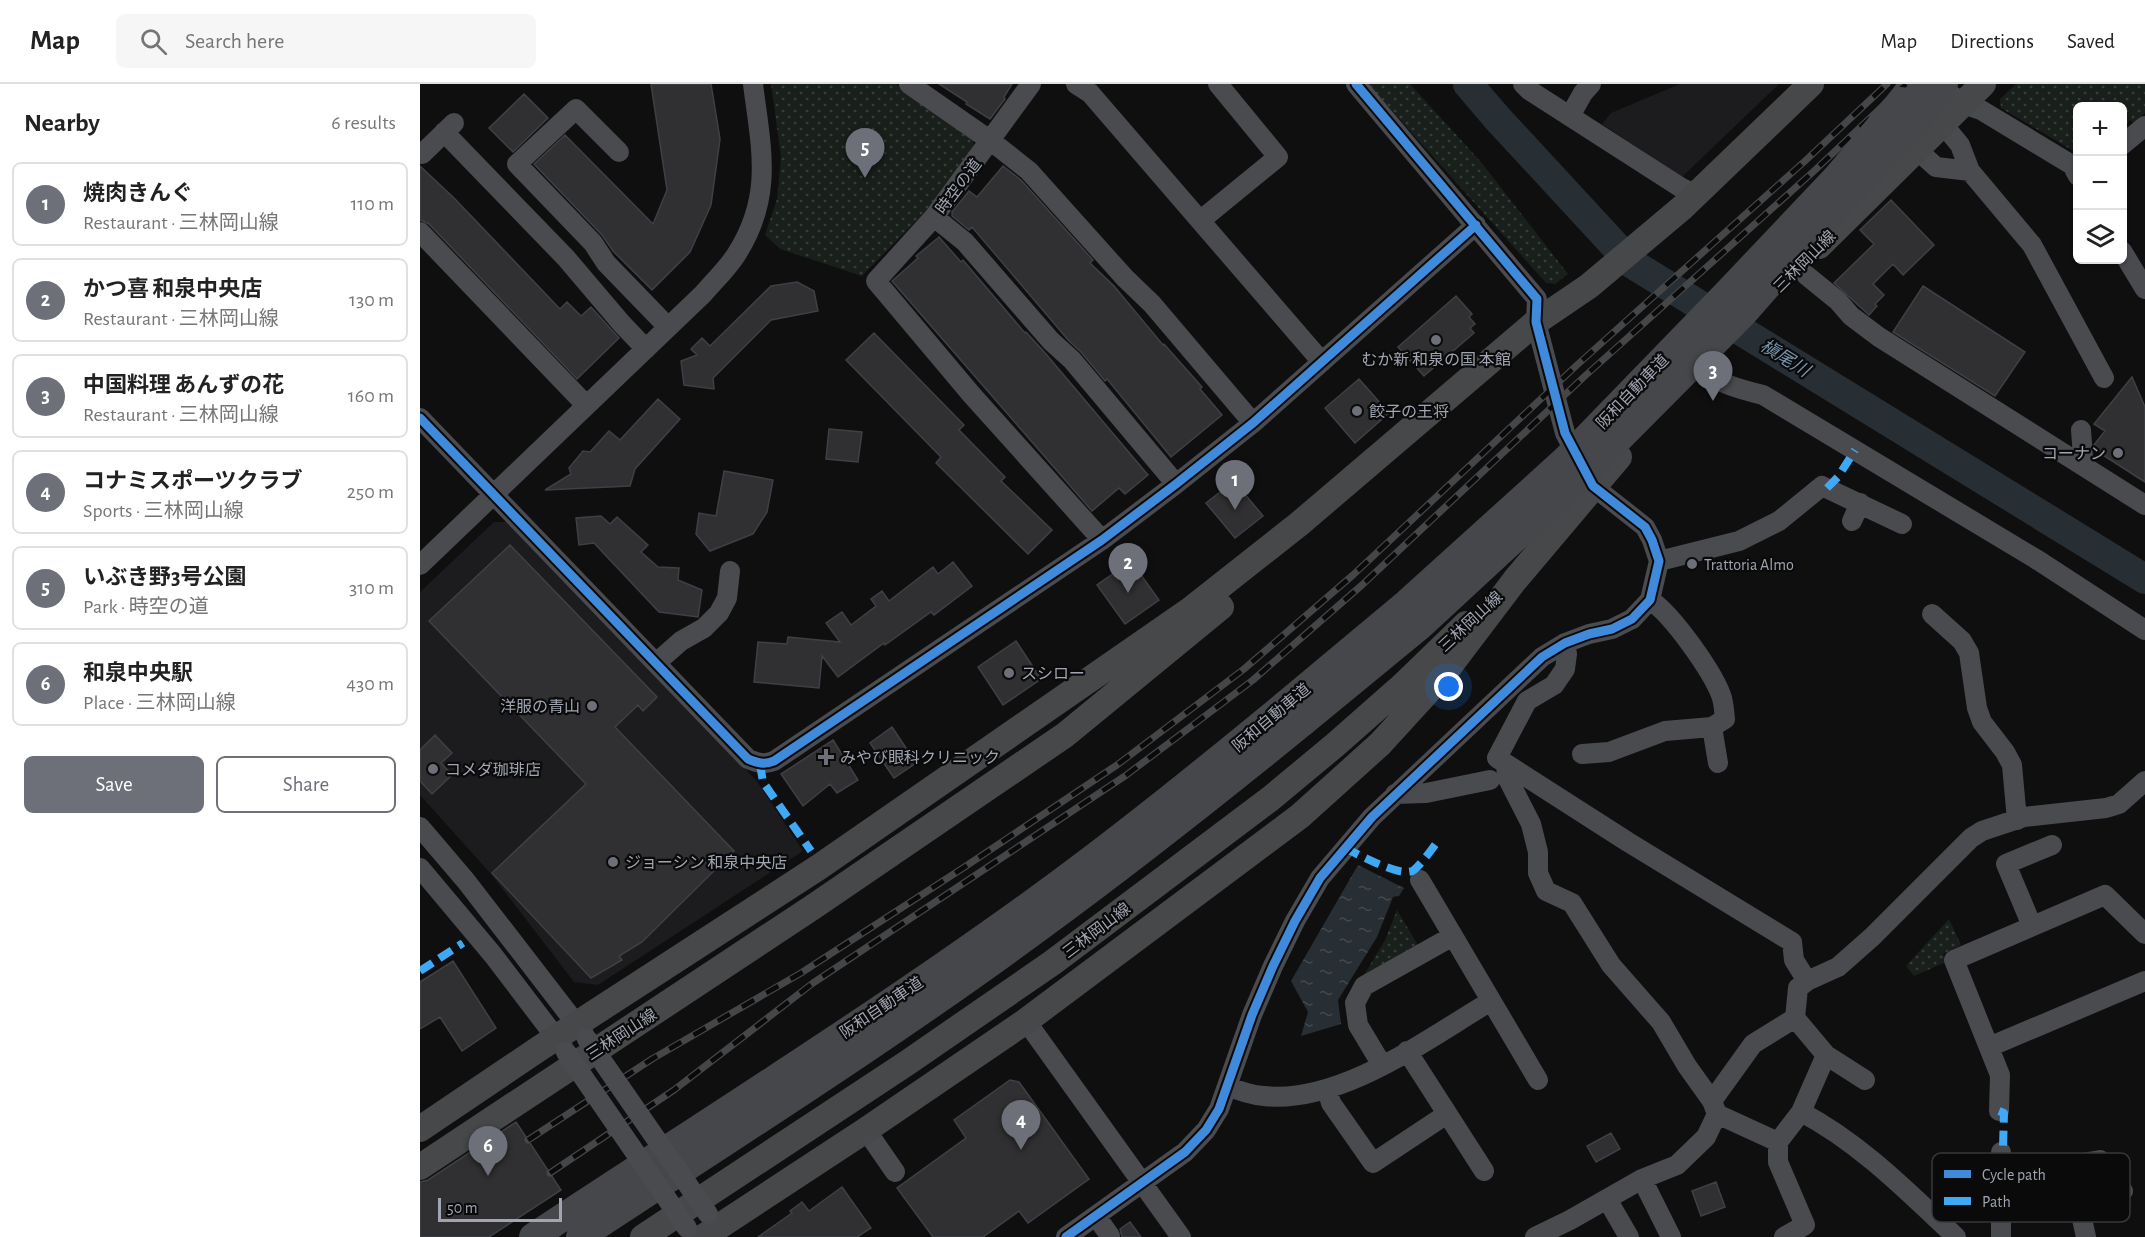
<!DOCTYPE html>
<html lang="en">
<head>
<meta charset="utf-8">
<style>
  :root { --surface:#fff; --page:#f6f6f6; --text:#222; --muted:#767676; --line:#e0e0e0; --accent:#6d7079 }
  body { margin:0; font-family:"Alegreya Sans","Noto Sans JP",sans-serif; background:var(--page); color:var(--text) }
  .controls { position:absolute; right:18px; top:18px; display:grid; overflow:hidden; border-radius:9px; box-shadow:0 2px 4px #0004 }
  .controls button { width:54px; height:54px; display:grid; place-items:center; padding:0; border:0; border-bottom:2px solid var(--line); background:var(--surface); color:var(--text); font:30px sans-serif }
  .scale { position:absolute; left:18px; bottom:15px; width:124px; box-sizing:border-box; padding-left:6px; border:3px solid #a0a5b1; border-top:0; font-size:16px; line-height:21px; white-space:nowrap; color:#a0a5b1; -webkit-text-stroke:4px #0a0a0b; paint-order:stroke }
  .you { position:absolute; left:1029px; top:603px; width:21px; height:21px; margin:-15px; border:4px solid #fff; border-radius:50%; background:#1a73e8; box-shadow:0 0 0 9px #1a73e833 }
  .badge { display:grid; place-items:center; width:39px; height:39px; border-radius:50%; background:var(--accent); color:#fff; font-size:20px; font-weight:700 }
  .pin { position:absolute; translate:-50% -50px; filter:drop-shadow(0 2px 3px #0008) }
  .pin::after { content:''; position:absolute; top:32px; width:21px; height:18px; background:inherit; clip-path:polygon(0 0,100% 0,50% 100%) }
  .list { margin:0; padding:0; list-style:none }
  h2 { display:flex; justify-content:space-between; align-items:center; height:78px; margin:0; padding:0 24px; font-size:26px }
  h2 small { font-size:20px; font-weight:400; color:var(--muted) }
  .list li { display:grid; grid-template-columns:39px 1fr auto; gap:18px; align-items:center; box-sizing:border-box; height:84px; margin:0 12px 12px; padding:0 12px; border:2px solid var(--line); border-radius:9px }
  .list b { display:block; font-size:22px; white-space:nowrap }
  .list p { margin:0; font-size:20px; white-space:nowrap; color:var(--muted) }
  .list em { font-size:20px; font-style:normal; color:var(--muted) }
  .actions { display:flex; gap:12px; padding:18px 24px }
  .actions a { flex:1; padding:14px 0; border:2px solid var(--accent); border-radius:9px; text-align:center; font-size:21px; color:var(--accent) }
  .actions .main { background:var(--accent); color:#fff }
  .icon { flex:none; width:33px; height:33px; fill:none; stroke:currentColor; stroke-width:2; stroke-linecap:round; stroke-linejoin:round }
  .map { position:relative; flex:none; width:1725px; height:1153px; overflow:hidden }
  header { display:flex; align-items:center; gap:36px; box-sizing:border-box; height:84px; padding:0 30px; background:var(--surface); border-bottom:2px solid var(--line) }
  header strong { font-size:28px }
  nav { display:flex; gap:33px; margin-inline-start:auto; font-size:21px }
  .search { width:420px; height:54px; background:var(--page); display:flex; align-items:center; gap:15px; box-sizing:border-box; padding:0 21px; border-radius:9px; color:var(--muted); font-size:22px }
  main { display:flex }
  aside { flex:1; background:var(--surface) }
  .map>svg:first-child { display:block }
  .built { fill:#1c1c1e }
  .grass { fill:url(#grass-dots) }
  .water { fill:url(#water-ripples) }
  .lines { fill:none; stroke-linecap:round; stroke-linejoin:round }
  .river { stroke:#272e34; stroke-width:30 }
  .building { fill:#303032; stroke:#3e4044; stroke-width:1.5 }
  .minor { stroke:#4a4b4f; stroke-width:20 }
  .major { stroke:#46484a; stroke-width:26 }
  .highway { stroke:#46474a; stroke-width:28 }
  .rail-casing { stroke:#444648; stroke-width:7 }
  .rail { stroke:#0a0a0b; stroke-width:4.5; stroke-dasharray:14; stroke-linecap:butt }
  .minor-bridge { stroke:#4a4b4f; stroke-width:20 }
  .highway-bridge { stroke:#46474a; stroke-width:28 }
  .quiet { stroke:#3fa9f5; stroke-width:8; stroke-dasharray:15 8; stroke-linecap:butt }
  .cycleway-casing { stroke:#0a0a0b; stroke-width:13 }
  .cycleway { stroke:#408adc; stroke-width:9 }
  .poi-dot { fill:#6d7079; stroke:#0a0a0b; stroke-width:2 }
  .labels { text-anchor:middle; stroke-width:4.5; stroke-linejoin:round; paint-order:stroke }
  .street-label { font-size:16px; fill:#a0a5b1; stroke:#0a0a0b }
  .poi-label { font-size:16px; fill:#a0a5b1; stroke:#0a0a0b; text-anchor:start }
  .water-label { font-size:18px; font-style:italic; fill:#7792ac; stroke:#0a0a0b }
  .key { fill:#0a0a0b; stroke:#37383d; stroke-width:1.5 }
  .key-label { font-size:16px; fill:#a0a5b1 }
</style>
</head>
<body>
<header>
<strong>Map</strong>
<div class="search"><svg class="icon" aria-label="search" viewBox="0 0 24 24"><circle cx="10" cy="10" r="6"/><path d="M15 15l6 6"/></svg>Search here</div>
<nav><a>Map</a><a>Directions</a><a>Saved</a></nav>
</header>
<main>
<aside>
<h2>Nearby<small>6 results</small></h2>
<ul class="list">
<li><span class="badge">1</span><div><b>焼肉きんぐ</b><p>Restaurant · 三林岡山線</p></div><em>110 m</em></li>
<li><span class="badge">2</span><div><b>かつ喜 和泉中央店</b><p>Restaurant · 三林岡山線</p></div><em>130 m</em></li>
<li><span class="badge">3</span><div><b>中国料理 あんずの花</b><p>Restaurant · 三林岡山線</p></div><em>160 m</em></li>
<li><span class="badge">4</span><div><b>コナミスポーツクラブ</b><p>Sports · 三林岡山線</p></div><em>250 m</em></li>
<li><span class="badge">5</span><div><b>いぶき野3号公園</b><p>Park · 時空の道</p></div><em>310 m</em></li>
<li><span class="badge">6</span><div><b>和泉中央駅</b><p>Place · 三林岡山線</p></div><em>430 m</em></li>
</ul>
<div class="actions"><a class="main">Save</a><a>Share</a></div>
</aside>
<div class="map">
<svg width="1725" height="1153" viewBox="0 0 1725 1153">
  <defs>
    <pattern id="grass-dots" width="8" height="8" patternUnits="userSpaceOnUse" patternTransform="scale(1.5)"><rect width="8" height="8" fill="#191f1a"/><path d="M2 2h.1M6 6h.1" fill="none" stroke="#373d39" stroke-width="1.8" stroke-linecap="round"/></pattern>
    <pattern id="water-ripples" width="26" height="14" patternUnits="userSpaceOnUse" patternTransform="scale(1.5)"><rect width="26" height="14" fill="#272e34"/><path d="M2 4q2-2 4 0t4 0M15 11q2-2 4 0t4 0" fill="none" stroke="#43494f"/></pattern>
  </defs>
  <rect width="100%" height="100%" fill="#0f0f10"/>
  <path class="built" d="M 1260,0 L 1359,0 L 1262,93 L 1182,40 L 1191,29 Z
    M 74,438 L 87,438 L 336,696 L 383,767 L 178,901 L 154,898 L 71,790 L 0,711 L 0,508 Z"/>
  <path class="grass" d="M 351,0 L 476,0 L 553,53 L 554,63 L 505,128 L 442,192 L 360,165 L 345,151 L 357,115 L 361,73 Z
    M 948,0 L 990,0 L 1061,78 L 1148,190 L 1135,200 L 1126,199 Z
    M 1596,0 L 1725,0 L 1725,29 L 1714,39 L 1710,36 L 1703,43 L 1702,22 L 1658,22 L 1657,69 L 1581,24 L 1580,15 Z
    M 977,826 L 999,863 L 941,896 L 965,856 Z
    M 1529,835 L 1541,861 L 1523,870 L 1526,878 L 1494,892 L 1486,882 Z"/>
  <path class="water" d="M 938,781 L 984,804 L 979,812 L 973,813 L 957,853 L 918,916 L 921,940 L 881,952 L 888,928 L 871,897 Z"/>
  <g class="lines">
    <path class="river" d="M 1048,0 L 1077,34 L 1211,179 L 1725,495"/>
  </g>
  <path class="building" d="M 231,0 L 291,0 L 300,55 L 291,121 L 270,168 L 232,206 L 193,167 L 182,151 L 114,80 L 145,51 L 233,140 L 247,106 Z
    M 519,0 L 592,0 L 584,13 L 585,15 L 570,35 L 546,20 L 547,18 Z
    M 104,10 L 128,34 L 93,68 L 69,44 Z
    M 0,82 L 34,114 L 140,225 L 147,218 L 161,232 L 171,223 L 199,254 L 157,295 L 9,140 L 0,136 Z
    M 583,82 L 601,96 L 673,176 L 670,179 L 694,202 L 743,261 L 744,260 L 782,303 L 780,305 L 802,331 L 751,373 L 687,295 L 685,297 L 661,268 L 649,257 L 552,143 L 549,146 L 532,132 L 532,128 L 549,107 L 557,113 Z
    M 1471,116 L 1514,161 L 1483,191 L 1473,180 L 1453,200 L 1464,211 L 1455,220 L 1457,222 L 1449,231 L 1414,199 L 1454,160 L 1440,146 Z
    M 519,153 L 541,178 L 543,176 L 605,249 L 606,248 L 626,270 L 728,391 L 705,410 L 699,404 L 672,427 L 472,197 L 498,174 L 496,172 Z
    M 377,198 L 394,207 L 398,227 L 351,236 L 293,294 L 294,305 L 264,301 L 261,277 L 277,271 L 271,265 L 282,254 L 290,262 L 351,202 Z
    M 1503,202 L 1605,268 L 1575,312 L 1473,248 Z
    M 1036,212 L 1052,230 L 1049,233 L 1055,240 L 1050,244 L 1054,249 L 1004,292 L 978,263 Z
    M 454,249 L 544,341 L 539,346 L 585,393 L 581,397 L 632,446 L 608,470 L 516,379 L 521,373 L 426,276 Z
    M 1712,293 L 1725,323 L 1725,398 L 1675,366 L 1674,361 L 1685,347 L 1674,340 Z
    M 939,295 L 969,329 L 935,359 L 905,324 Z
    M 238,315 L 260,335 L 215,385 L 210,402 L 125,406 L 151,390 L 149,384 L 163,367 L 170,368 L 189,347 L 200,356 Z
    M 409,345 L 442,348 L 438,378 L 406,375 Z
    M 304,387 L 353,396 L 347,428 L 333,450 L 290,467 L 276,450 L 279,429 L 296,432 Z
    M 814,397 L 843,432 L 815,454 L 786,419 Z
    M 181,432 L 190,440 L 197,433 L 228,461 L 221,468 L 238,483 L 259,484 L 258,496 L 282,506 L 278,533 L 239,528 L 174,459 L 159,461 L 156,434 Z
    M 90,461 L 237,613 L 223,627 L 218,621 L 195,643 L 314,767 L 222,858 L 199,872 L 202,876 L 171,894 L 72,789 L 166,700 L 9,537 Z
    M 711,477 L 739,516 L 705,540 L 677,501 Z
    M 533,478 L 552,502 L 514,531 L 511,528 L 465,561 L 464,559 L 418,593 L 402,572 L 399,604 L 334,598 L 338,558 L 367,560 L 368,553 L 420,558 L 406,539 L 422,528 L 431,541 L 456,522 L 451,515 L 462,507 L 469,517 L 513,483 L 518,490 Z
    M 596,557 L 621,595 L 583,621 L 558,583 Z
    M 472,643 L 496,679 L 474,694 L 450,659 Z
    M 15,651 L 32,669 L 21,679 L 32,691 L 12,710 L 0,697 L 0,666 Z
    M 413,656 L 438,696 L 417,709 L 410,700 L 383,722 L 361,690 Z
    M 33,877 L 76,944 L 42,967 L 20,933 L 0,945 L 0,898 Z
    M 590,996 L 599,998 L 669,1095 L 608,1139 L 599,1127 L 563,1153 L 513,1153 L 477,1104 L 546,1054 L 534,1036 Z
    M 96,1038 L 141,1106 L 69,1153 L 0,1153 L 0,1098 L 8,1096 Z
    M 1191,1049 L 1200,1065 L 1176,1078 L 1167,1062 Z
    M 1296,1098 L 1305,1123 L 1281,1132 L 1272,1107 Z
    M 422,1103 L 451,1144 L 437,1153 L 338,1153 L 372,1129 L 370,1127 L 382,1118 L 389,1127 Z
    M 710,1138 L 721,1153 L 702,1153 L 700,1145 Z"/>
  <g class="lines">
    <path class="minor" d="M 489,0 L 571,57 L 609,87 L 705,194 L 732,220 L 833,339
      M 611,0 L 514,133 L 456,197 L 551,310 L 682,456
      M 656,0 L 670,9 L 902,278
      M 1103,0 L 1109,6 L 1260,103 L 1276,111
      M 1533,12 L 1543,20 L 1561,26 L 1652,81 L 1658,92
      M 1150,32 L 1163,9 L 1171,0
      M 1522,39 L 1540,61 L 1550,87 L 1612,161 L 1684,294
      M 24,48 L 146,174 L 202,240 L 226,265
      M 1702,61 L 1725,42
      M 1496,65 L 1516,83 L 1550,87
      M 199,68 L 156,25 L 97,80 L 173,159 L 186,179 L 248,243
      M 2,70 L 34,39
      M 514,133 L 545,158 L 631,257 L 652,276 L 756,400
      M 781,136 L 858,73 L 798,0
      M 0,148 L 166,321
      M 1702,167 L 1725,205
      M 1386,191 L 1418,217 L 1431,232 L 1459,253 L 1725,421
      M 1280,284 C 1299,300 1319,305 1343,311 L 1616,475 L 1725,546
      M 0,334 L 328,675 C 338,679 344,681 354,677 L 682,456 L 756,400 L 833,339 L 1056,141
      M 1659,379 L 1663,373 L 1661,346
      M 1432,437 L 1440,419
      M 1239,477 L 1319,457 L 1359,437 L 1402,402 L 1482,440
      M 0,481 L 283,210 C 294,197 307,185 316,171 C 354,112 341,64 333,0
      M 1512,530 L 1542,557 L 1549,569 L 1557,624 L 1562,638 L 1585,668 L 1592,681 L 1597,736
      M 1145,559 L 1147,570 L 1145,585 L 1134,601 L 1107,617 L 1077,674 L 1208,758 L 1372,858 L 1374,876 L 1387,897
      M 236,579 L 261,557 L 284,544 L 299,529 L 307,514 L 310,487
      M 1292,643 L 1298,679
      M 1162,670 L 1189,668 L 1245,647 L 1292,643 L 1305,635 C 1304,627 1304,619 1301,611 C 1292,587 1252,530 1230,516
      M 1086,680 L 1087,693 L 1111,740 L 1118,768 L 1118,789 L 1126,807 L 1152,819 L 1191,881 L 1241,938 L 1267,982 L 1292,1017 L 1297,1030 L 1358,1058
      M 975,710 L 1006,709 L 1070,696
      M 0,743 L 46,797 L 164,950
      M 0,784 L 73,871 L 143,963
      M 1000,796 L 1118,996
      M 1612,842 L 1586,780 L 1632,761
      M 606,937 L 761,1153
      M 1569,963 L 1725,897
      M 987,967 L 1064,1087
      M 962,981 L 938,941 L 935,919 L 944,902 L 1033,852
      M 1445,996 L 1406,971 L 1375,934 L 1378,904 L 1387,897 L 1418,883 L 1452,853 L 1551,754 L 1562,747 L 1604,733 L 1686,724 L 1699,720 L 1725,697
      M 808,1002 C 819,1007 831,1011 844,1012 C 921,1020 1007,955 1071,917
      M 907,1005 L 911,1019 L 953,1079 L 1027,1030
      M 1292,1017 L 1333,960 L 1375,934
      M 1579,1027 L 1580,991 L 1534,876 L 1685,811 L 1725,850
      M 1381,1028 C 1440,1059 1487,1107 1536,1153
      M 446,1046 L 475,1088
      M 1581,1093 L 1680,1076
      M 1222,1095 L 1251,1153
      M 1187,1115 L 1209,1153
      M 676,1132 L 690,1152
      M 646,1153 L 765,1068 L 786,1046 L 799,1025 L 832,931 L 853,882 L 875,837 L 900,794 L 952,733 L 1122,573 L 1145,559 L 1169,550 L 1192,545 L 1212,535 L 1230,516 L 1239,477 L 1232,456 L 1225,443 L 1173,402 L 1145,349 L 1116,238 L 1117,215 L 936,0
      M 1115,1153 L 1150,1136 L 1222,1095 L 1257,1081 L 1286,1053 L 1297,1030
      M 1364,1153 L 1385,1141 L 1358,1078 L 1358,1058 L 1381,1028 L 1406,971
      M 1581,1153 L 1581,1068
      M 1666,1153 L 1658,1117 L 1703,1107"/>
    <path class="major" d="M 1399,162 L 1563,0
      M 0,1045 L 120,964 L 399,783 L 770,526 L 879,440 L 1116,238 L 1169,202 L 1263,123 L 1391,0
      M 0,1083 L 393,823 L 645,651 L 801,523
      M 223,1153 L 487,979 L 632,879 L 850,715 L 915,661 L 982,602 L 1046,540
      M 283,1153 L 446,1046 L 606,937 L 880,732 L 960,660 L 1023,591 L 1095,496 L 1199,373"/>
    <path class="highway" d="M 1481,17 L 1494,0
      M 113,1153 C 278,1044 446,939 607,823 C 696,759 781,690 866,620
      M 160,1153 C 315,1051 472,952 621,842 C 710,777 796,709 882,639"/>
    <g class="rail-casing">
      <path id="rail" d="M 108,1056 L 232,975 L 381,889 L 543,784 L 697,681 L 824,585 L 933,491 L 1157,281 L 1385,77 L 1467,0
        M 130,1089 L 254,1006 L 393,899 L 705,692 L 833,596 L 942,501 L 1166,291 L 1394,87 L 1486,0"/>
    </g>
    <use href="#rail" class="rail"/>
    <path class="minor-bridge" d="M 167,955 L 288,1130
      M 146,968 L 267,1144"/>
    <path class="highway-bridge" d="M 866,620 L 987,519 L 1145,376 L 1306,210 L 1416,94 L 1481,17
      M 882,639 L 1000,542 L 1159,395 L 1322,231 L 1430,108 L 1497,37 L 1524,0"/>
    <path class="quiet" d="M 1407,404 L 1418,393 L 1435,366
      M 340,680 L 343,698 L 391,767
      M 925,764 C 938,770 982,795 994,786 C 1003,778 1011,766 1018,757
      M 0,887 L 43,859
      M 1579,1027 L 1584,1029 L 1583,1064 L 1581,1068"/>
    <g class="cycleway-casing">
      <path id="cycleway" d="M 0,334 L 328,675 C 338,679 344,681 354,677 L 682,456 L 756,400 L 833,339 L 1056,141
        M 646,1153 L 765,1068 L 786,1046 L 799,1025 L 832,931 L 853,882 L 875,837 L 900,794 L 952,733 L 1122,573 L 1145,559 L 1169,550 L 1192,545 L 1212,535 L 1230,516 L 1239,477 L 1232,456 L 1225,443 L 1173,402 L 1145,349 L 1116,238 L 1117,215 L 936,0"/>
    </g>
    <use href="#cycleway" class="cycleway"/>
  </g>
  <g class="poi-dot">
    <circle cx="1016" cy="256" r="6"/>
    <circle cx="937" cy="327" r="6"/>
    <circle cx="1698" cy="369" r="6"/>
    <circle cx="1272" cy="480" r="6"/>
    <circle cx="589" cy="589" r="6"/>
    <circle cx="172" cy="622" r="6"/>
    <path d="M403 664h6v6h6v6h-6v6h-6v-6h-6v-6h6z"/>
    <circle cx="13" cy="685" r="6"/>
    <circle cx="193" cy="778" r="6"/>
  </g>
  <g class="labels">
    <g class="street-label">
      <text transform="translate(538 102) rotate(-53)" y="6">時空の道</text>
      <text transform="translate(1384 177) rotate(-45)" y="6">三林岡山線</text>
      <text transform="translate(1212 307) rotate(-46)" y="6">阪和自動車道</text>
      <text transform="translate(1050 537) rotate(-43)" y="6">三林岡山線</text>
      <text transform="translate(851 633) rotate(-40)" y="6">阪和自動車道</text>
      <text transform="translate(676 846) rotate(-37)" y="6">三林岡山線</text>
      <text transform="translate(461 923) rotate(-34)" y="6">阪和自動車道</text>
      <text transform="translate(201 950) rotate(-33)" y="6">三林岡山線</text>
    </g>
    <g class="poi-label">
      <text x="1016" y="281" text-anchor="middle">むか新 和泉の国 本館</text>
      <text x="949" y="333">餃子の王将</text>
      <text x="1686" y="375" text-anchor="end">コーナン</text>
      <text x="1284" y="486">Trattoria Almo</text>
      <text x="601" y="595">スシロー</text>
      <text x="160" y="628" text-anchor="end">洋服の青山</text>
      <text x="420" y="679">みやび眼科クリニック</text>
      <text x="25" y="691">コメダ珈琲店</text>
      <text x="205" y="784">ジョーシン 和泉中央店</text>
    </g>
    <g class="water-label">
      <text transform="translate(1365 274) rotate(32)" y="6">槇尾川</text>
    </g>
  </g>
  <rect x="1512" y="1069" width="198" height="69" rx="9" class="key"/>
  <rect x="1524" y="1086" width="27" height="8" fill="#408adc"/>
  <rect x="1524" y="1113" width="27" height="8" fill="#3fa9f5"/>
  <g class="key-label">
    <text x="1562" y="1096">Cycle path</text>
    <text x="1562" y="1123">Path</text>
  </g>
</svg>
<div class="controls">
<button>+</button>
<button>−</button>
<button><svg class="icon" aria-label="layers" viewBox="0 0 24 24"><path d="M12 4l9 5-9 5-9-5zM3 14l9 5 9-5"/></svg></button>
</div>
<div class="scale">50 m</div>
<div class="you"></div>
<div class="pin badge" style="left:815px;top:426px">1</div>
<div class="pin badge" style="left:708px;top:509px">2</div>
<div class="pin badge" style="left:1293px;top:317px">3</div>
<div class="pin badge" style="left:601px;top:1066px">4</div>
<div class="pin badge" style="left:445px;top:94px">5</div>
<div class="pin badge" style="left:68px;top:1092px">6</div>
</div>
</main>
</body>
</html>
